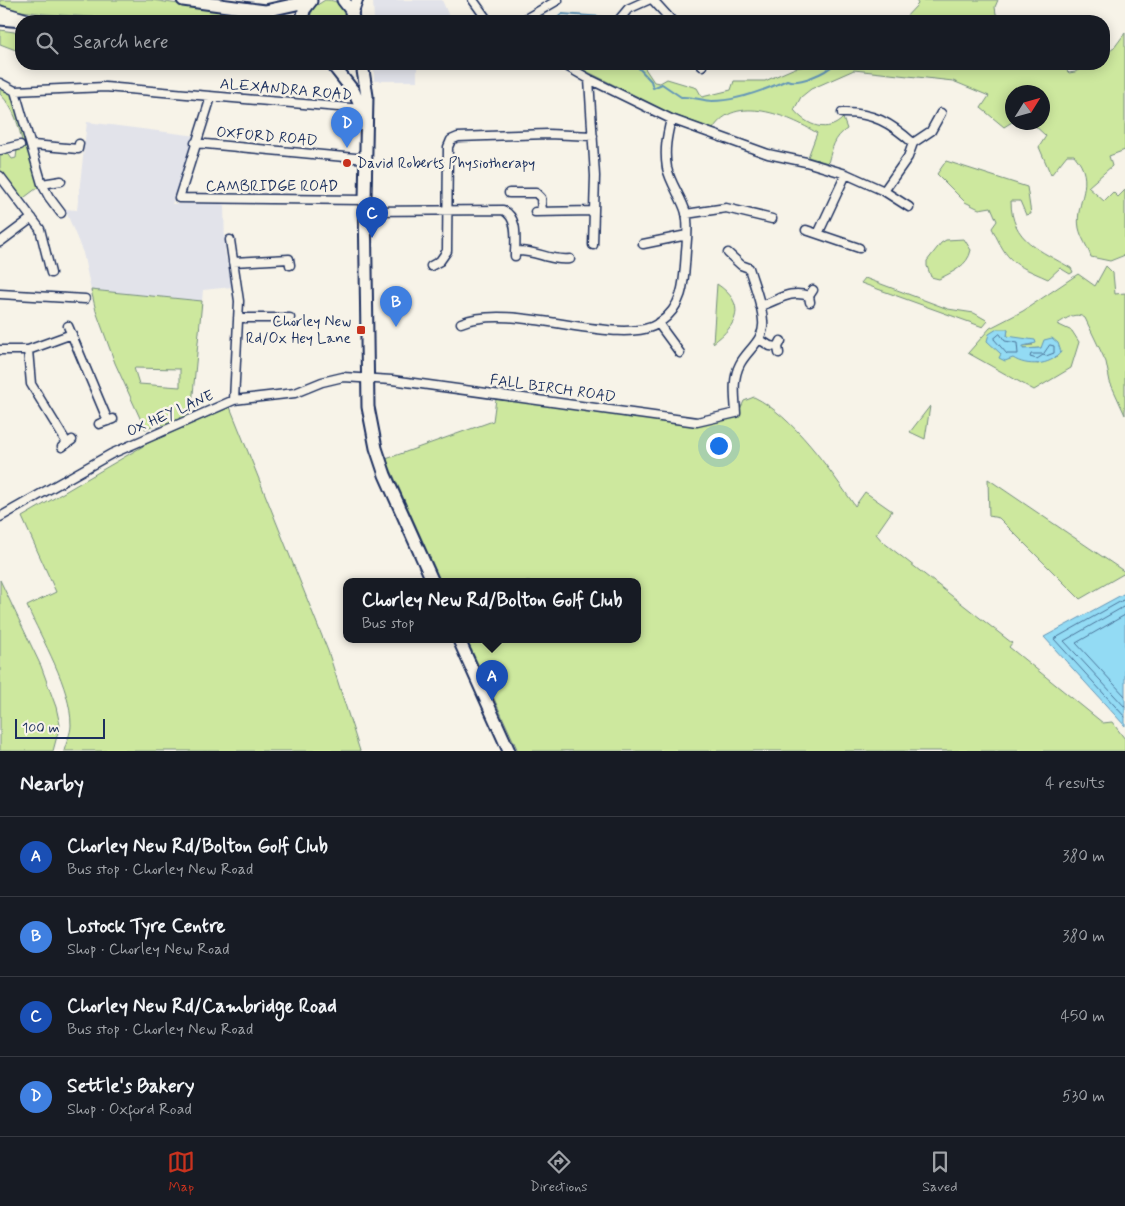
<!DOCTYPE html>
<html lang="en">
<head>
<meta charset="utf-8">
<style>
  :root { --surface:#171b24; --page:#242831; --text:#f1f3f6; --muted:#9ea1a6; --line:#363941; --accent:#c8321e }
  body { margin:0; font-family:Mynerve,sans-serif; background:var(--page); color:var(--text) }
  .compass { position:absolute; left:1005px; top:85px; width:45px; height:45px; border-radius:50%; background:var(--surface); box-shadow:0 2px 12px #0003; rotate:53deg }
  .scale { position:absolute; left:15px; bottom:12px; width:90px; box-sizing:border-box; padding-left:5px; border:2px solid #1b2f5e; border-top:0; font-size:14px; line-height:18px; white-space:nowrap; color:#1b2f5e; -webkit-text-stroke:4px #f7f3e8; paint-order:stroke }
  .you { position:absolute; left:718px; top:445px; width:18px; height:18px; margin:-12px; border:4px solid #fff; border-radius:50%; background:#1a73e8; box-shadow:0 0 0 8px #1a73e833 }
  .badge { display:grid; place-items:center; width:32px; height:32px; border-radius:50%; background:var(--accent); color:#fff; font-size:16px; font-weight:700 }
  .pin { position:absolute; translate:-50% -41px; filter:drop-shadow(0 1px 2px #0008) }
  .pin::after { content:''; position:absolute; top:26px; width:18px; height:15px; background:inherit; clip-path:polygon(0 0,100% 0,50% 100%) }
  .popup { position:absolute; left:343px; top:578px; width:298px; height:65px; box-sizing:border-box; display:grid; place-content:center; border-radius:10px; background:var(--surface); filter:drop-shadow(0 1px 4px #0005); font-size:16px; white-space:nowrap; color:var(--muted) }
  .popup b { font-size:19px; color:var(--text) }
  .popup::after { content:''; position:absolute; left:50%; top:100%; margin-left:-10px; border:10px solid transparent; border-top-color:var(--surface) }
  .list { margin:0; padding:0; list-style:none }
  h2 { display:flex; justify-content:space-between; align-items:center; height:65px; margin:0; padding:0 20px; font-size:21px }
  h2 small { font-size:16px; font-weight:400; color:var(--muted) }
  .list li { display:grid; grid-template-columns:32px 1fr auto; gap:15px; align-items:center; box-sizing:border-box; height:80px; padding:0 20px; border-top:1px solid var(--line) }
  .list b { display:block; font-size:19px; white-space:nowrap }
  .list p { margin:0; font-size:16px; white-space:nowrap; color:var(--muted) }
  .list em { font-size:16px; font-style:normal; color:var(--muted) }
  .icon { flex:none; width:28px; height:28px; fill:none; stroke:currentColor; stroke-width:2; stroke-linecap:round; stroke-linejoin:round }
  .map { position:relative; flex:none; width:1125px; height:751px; overflow:hidden }
  .search { position:absolute; background:var(--surface); box-shadow:0 2px 12px #0003; left:15px; right:15px; top:15px; height:55px; display:flex; align-items:center; gap:12px; box-sizing:border-box; padding:0 18px; border-radius:20px; color:var(--muted); font-size:19px }
  .sheet { height:385px; background:var(--surface) }
  nav { display:flex; justify-content:space-around; align-items:center; box-sizing:border-box; height:70px; border-top:1px solid var(--line); background:var(--surface); font-size:14px; color:var(--muted) }
  nav a { display:grid; justify-items:center; gap:2px }
  nav .on { color:var(--accent) }
  .map>svg:first-child { display:block }
  .built { fill:#e2e3ea }
  .green { fill:#cde89e; stroke:#748c7e; fill-rule:evenodd }
  .water { fill:#93dbf4; stroke:#6396b8 }
  .lines { fill:none; stroke-linecap:round; stroke-linejoin:round }
  .shore { stroke:#4b749a; stroke-width:1 }
  .stream { stroke:#6396b8; stroke-width:2 }
  .minor-casing { stroke:#1b2f5e; stroke-width:11 }
  .major-casing { stroke:#1b2f5e; stroke-width:14 }
  .highway-casing { stroke:#1b2f5e; stroke-width:15 }
  .minor { stroke:#f7f3e8; stroke-width:8 }
  .major { stroke:#f7f3e8; stroke-width:10 }
  .highway { stroke:#f7f3e8; stroke-width:11 }
  .poi-dot { fill:#c8321e; stroke:#f7f3e8; stroke-width:2 }
  .labels { text-anchor:middle; stroke-width:5; stroke-linejoin:round; paint-order:stroke }
  .street-label { font-size:15px; fill:#1b2f5e; stroke:#f7f3e8 }
  .poi-label { font-size:15px; fill:#1b2f5e; stroke:#f7f3e8; text-anchor:start }
</style>
</head>
<body>
<div class="map">
<svg width="1125" height="751" viewBox="0 0 1125 751">
  <rect width="100%" height="100%" fill="#f7f3e8"/>
  <filter id="ink" filterUnits="userSpaceOnUse"><feTurbulence type="fractalNoise" baseFrequency=".02" numOctaves="2"/><feDisplacementMap in="SourceGraphic" scale="10" xChannelSelector="R" yChannelSelector="G"/><feConvolveMatrix kernelMatrix="1 2 1 2 8 2 1 2 1" color-interpolation-filters="sRGB"/></filter>
  <g filter="url(#ink)">
    <path class="built" d="M 373,0 L 442,0 L 451,21 L 374,21 Z
      M 374,64 L 417,64 L 417,81 L 374,81 Z
      M 87,122 L 197,136 L 172,204 L 224,203 L 225,251 L 232,287 L 203,290 L 202,301 L 91,290 L 83,253 L 65,209 L 77,210 Z"/>
    <path class="green" d="M 0,0 L 152,0 L 260,16 L 284,14 L 284,21 L 261,18 L 153,21 L 45,14 L 13,10 L 0,4 Z
      M 325,0 C 341,0 344,8 349,21 L 308,21 L 314,7 Z
      M 916,0 L 998,0 L 995,7 L 996,14 L 1005,21 L 902,21 L 918,4 Z
      M 0,30 L 21,33 L 21,52 L 0,44 Z
      M 1125,33 L 1125,150 L 1109,156 L 1112,166 L 1088,187 L 1104,201 L 1113,192 L 1118,197 L 1125,190 L 1125,255 L 1110,261 L 1091,257 C 1088,247 1081,238 1079,228 C 1074,201 1098,183 1074,155 L 1067,155 L 1051,175 L 1039,147 L 1046,136 L 1032,123 L 1042,122 L 1042,92 L 1012,92 L 1012,122 L 1004,127 L 981,108 L 989,96 L 953,81 L 854,70 L 811,89 L 801,97 L 794,110 C 807,126 828,134 843,118 L 847,129 C 834,137 832,149 828,163 L 808,157 L 817,133 C 789,116 735,93 713,129 L 674,115 L 572,64 L 642,64 L 654,82 L 660,83 L 667,79 L 697,88 L 702,97 L 731,90 L 734,81 L 765,81 L 795,68 L 817,64 L 1064,64 L 1065,69 L 1069,73 L 1075,72 L 1089,64 L 1104,64 L 1104,55 L 1114,48 Z
      M 0,86 L 13,94 L 41,185 L 21,200 L 0,172 L 0,153 L 7,152 L 12,159 L 16,158 L 17,150 L 23,146 C 19,126 15,109 0,94 Z
      M 946,161 L 1027,187 L 1031,214 L 1026,215 L 1020,201 L 1011,201 C 1011,241 1040,250 1071,268 L 1073,272 L 1070,274 L 1060,268 L 1048,279 C 1012,263 1009,264 992,228 L 997,221 L 991,207 L 979,209 L 965,202 L 937,174 Z
      M 964,239 L 971,250 C 968,266 952,272 939,279 L 931,277 L 927,266 L 927,261 L 941,243 L 946,240 Z
      M 1106,266 L 1113,273 L 1115,294 L 1125,293 L 1125,415 L 1110,382 L 1106,362 L 1085,318 C 1075,311 1066,319 1057,324 L 1072,331 L 1079,342 L 1071,368 L 1034,390 L 968,353 L 990,328 L 1023,311 L 1078,274 L 1095,286 ZM 1008,329 L 1007,336 L 1033,345 L 1022,346 L 1023,349 L 1041,348 L 1044,345 L 1057,357 L 1038,364 L 1001,354 L 997,348 Z
      M 865,278 L 948,309 L 974,313 L 988,321 L 983,327 L 861,283 Z
      M 717,284 C 747,304 738,325 713,343 Z
      M 91,290 L 202,301 L 191,415 L 165,426 L 158,423 L 145,429 L 115,363 L 96,311 ZM 134,368 L 180,369 L 180,387 L 139,384 Z
      M 754,397 C 793,416 830,470 855,506 L 865,492 L 892,511 L 876,534 L 883,542 L 1012,643 L 1009,647 L 1103,723 L 1112,722 L 1125,739 L 1125,751 L 518,751 L 467,640 L 637,640 L 637,582 L 441,582 L 386,459 L 493,421 L 496,399 L 681,422 L 737,416 L 744,401 Z
      M 930,406 L 925,439 L 910,432 Z
      M 230,407 L 328,651 L 360,751 L 64,751 C 66,743 71,733 71,725 C 71,687 42,640 27,606 L 56,592 L 22,517 L 150,442 Z
      M 988,479 L 1125,572 L 1125,573 L 1080,599 L 999,518 L 989,516 Z
      M 0,580 L 41,666 L 56,707 L 60,725 L 53,751 L 0,751 Z"/>
    <path class="water" d="M 997,329 L 1008,329 L 1007,336 L 1035,340 L 1036,343 L 1023,346 L 1023,349 L 1041,348 L 1044,340 L 1052,338 L 1058,343 L 1061,352 C 1050,366 1027,367 1013,358 L 1005,361 L 999,358 L 1001,354 L 987,341 L 989,334 Z
      M 1125,593 L 1125,726 L 1044,637 Z"/>
    <g class="lines">
      <path class="shore" d="M 1000,334 L 1005,341 L 1017,343 L 1018,354 L 1007,354 L 994,339 Z
        M 1050,345 L 1054,346 L 1054,353 L 1046,356 L 1043,355 L 1037,359 L 1030,357 L 1031,354 L 1043,354 Z
        M 1125,599 L 1054,639 L 1125,717
        M 1125,606 L 1064,641 L 1125,707
        M 1125,615 L 1076,643 L 1125,696"/>
      <path class="stream" d="M 554,21 L 562,14 L 603,17
        M 635,64 L 651,81 L 653,88 L 662,84 L 681,97 C 693,96 702,101 712,101 C 737,101 765,90 787,80 C 798,85 826,73 834,64"/>
      <g class="minor-casing">
        <path id="minor" d="M 473,0 L 488,21
          M 653,0 L 672,21
          M 0,10 L 37,21
          M 522,21 L 558,0
          M 618,21 L 628,9 L 648,0
          M 563,64 L 589,79 L 671,119 L 768,154 L 806,162 L 846,174 L 884,191 L 909,207
          M 700,64 L 702,66
          M 589,79 L 595,176 L 593,245
          M 0,83 L 15,91 L 105,87 L 362,109
          M 15,91 L 42,184 L 49,197 L 61,213
          M 211,97 L 179,198 L 365,200
          M 842,113 C 872,112 891,123 913,143
          M 195,143 L 366,159
          M 33,145 L 78,149 L 79,144
          M 0,150 L 20,145
          M 0,176 L 40,229 L 51,273
          M 42,184 L 61,181
          M 884,191 L 908,157 L 913,143 L 931,131 L 941,113
          M 509,193 L 536,193 L 541,198 L 542,212
          M 366,211 L 503,210 C 519,218 515,240 515,256
          M 535,212 L 594,211
          M 686,214 L 726,208 L 772,219
          M 806,230 L 859,248
          M 818,234 L 846,174
          M 230,240 L 239,301 L 234,400
          M 0,242 L 32,218
          M 643,244 L 687,235
          M 515,251 C 538,250 547,261 570,259
          M 233,262 L 289,259 L 290,265
          M 431,266 L 440,261 L 447,251 L 448,147 L 451,140 L 458,137 L 548,134 L 593,136
          M 0,294 L 85,299
          M 810,302 L 809,296 L 813,290
          M 760,306 C 778,301 789,289 809,296
          M 238,318 L 290,318
          M 461,323 C 514,301 621,349 659,323 C 685,306 684,279 686,251 C 687,239 689,226 686,213 C 682,198 670,183 667,168 C 664,150 667,136 671,119
          M 658,323 L 680,353
          M 68,326 L 108,421
          M 759,339 L 770,346 L 778,347
          M 0,350 L 28,350 L 72,334
          M 28,350 L 31,384 L 67,443
          M 779,353 L 778,347 L 781,341
          M 99,424 L 113,419
          M 62,447 L 72,440
          M 0,517 L 111,454 L 234,400 L 295,393 L 322,382 L 343,377 L 392,380 L 697,422 L 736,413 C 735,397 732,379 740,364 C 748,349 765,340 763,321 C 762,304 754,285 749,268 L 741,265 L 728,253"/>
      </g>
      <g class="major-casing">
        <path id="major" d="M 352,15 L 357,0"/>
      </g>
      <g class="highway-casing">
        <path id="highway" d="M 183,0 L 265,11 L 310,1
          M 343,0 L 350,9 L 354,21
          M 0,19 L 22,21
          M 302,21 L 304,10 L 311,1
          M 332,64 L 354,92 L 364,114
          M 362,64 L 367,96 L 365,200 L 368,407 L 376,448 L 385,475 L 433,582
          M 459,640 L 509,751"/>
      </g>
      <use href="#minor" class="minor"/>
      <use href="#major" class="major"/>
      <use href="#highway" class="highway"/>
    </g>
  </g>
  <g class="poi-dot">
    <circle cx="347" cy="163" r="5"/>
    <rect x="356" y="325" width="10" height="10" rx="2.5"/>
  </g>
  <g class="labels">
    <g class="street-label">
      <text transform="translate(286 89) rotate(5)" y="5">ALEXANDRA ROAD</text>
      <text transform="translate(267 136) rotate(5)" y="5">OXFORD ROAD</text>
      <text x="272" y="191">CAMBRIDGE ROAD</text>
      <text transform="translate(553 388) rotate(8)" y="5">FALL BIRCH ROAD</text>
      <text transform="translate(170 413) rotate(-24)" y="5">OX HEY LANE</text>
    </g>
    <g class="poi-label">
      <text x="357" y="168">David Roberts Physiotherapy</text>
      <text x="351" y="326" text-anchor="end">Chorley New<tspan x="351" dy="17">Rd/Ox Hey Lane</tspan></text>
    </g>
  </g>
</svg>
<svg class="compass" viewBox="-18 -18 36 36"><path d="M0-13l5 13h-10z" fill="#e53935"/><path d="M0 13l5-13h-10z" fill="#9ea1a6"/></svg>
<div class="scale">100 m</div>
<div class="you"></div>
<div class="pin badge" style="left:492px;top:701px;background:#1a4fb4">A</div>
<div class="popup"><b>Chorley New Rd/Bolton Golf Club</b>Bus stop</div>
<div class="pin badge" style="left:396px;top:327px;background:#3f7fe0">B</div>
<div class="pin badge" style="left:372px;top:238px;background:#1a4fb4">C</div>
<div class="pin badge" style="left:347px;top:148px;background:#3f7fe0">D</div>
<div class="search"><svg class="icon" aria-label="search" viewBox="0 0 24 24"><circle cx="10" cy="10" r="6"/><path d="M15 15l6 6"/></svg>Search here</div>
</div>
<section class="sheet">
<h2>Nearby<small>4 results</small></h2>
<ul class="list">
<li><span class="badge" style="background:#1a4fb4">A</span><div><b>Chorley New Rd/Bolton Golf Club</b><p>Bus stop · Chorley New Road</p></div><em>380 m</em></li>
<li><span class="badge" style="background:#3f7fe0">B</span><div><b>Lostock Tyre Centre</b><p>Shop · Chorley New Road</p></div><em>380 m</em></li>
<li><span class="badge" style="background:#1a4fb4">C</span><div><b>Chorley New Rd/Cambridge Road</b><p>Bus stop · Chorley New Road</p></div><em>450 m</em></li>
<li><span class="badge" style="background:#3f7fe0">D</span><div><b>Settle's Bakery</b><p>Shop · Oxford Road</p></div><em>530 m</em></li>
</ul>
</section>
<nav>
<a class="on"><svg class="icon" aria-label="map" viewBox="0 0 24 24"><path d="M3 6l6-2 6 2 6-2v14l-6 2-6-2-6 2zM9 4v14M15 6v14"/></svg>Map</a>
<a><svg class="icon" aria-label="directions" viewBox="0 0 24 24"><path d="M12 3l9 9-9 9-9-9zM9 14v-3h6M13 9l2 2-2 2"/></svg>Directions</a>
<a><svg class="icon" aria-label="saved" viewBox="0 0 24 24"><path d="M7 4h10v16l-5-4-5 4z"/></svg>Saved</a>
</nav>
</body>
</html>
